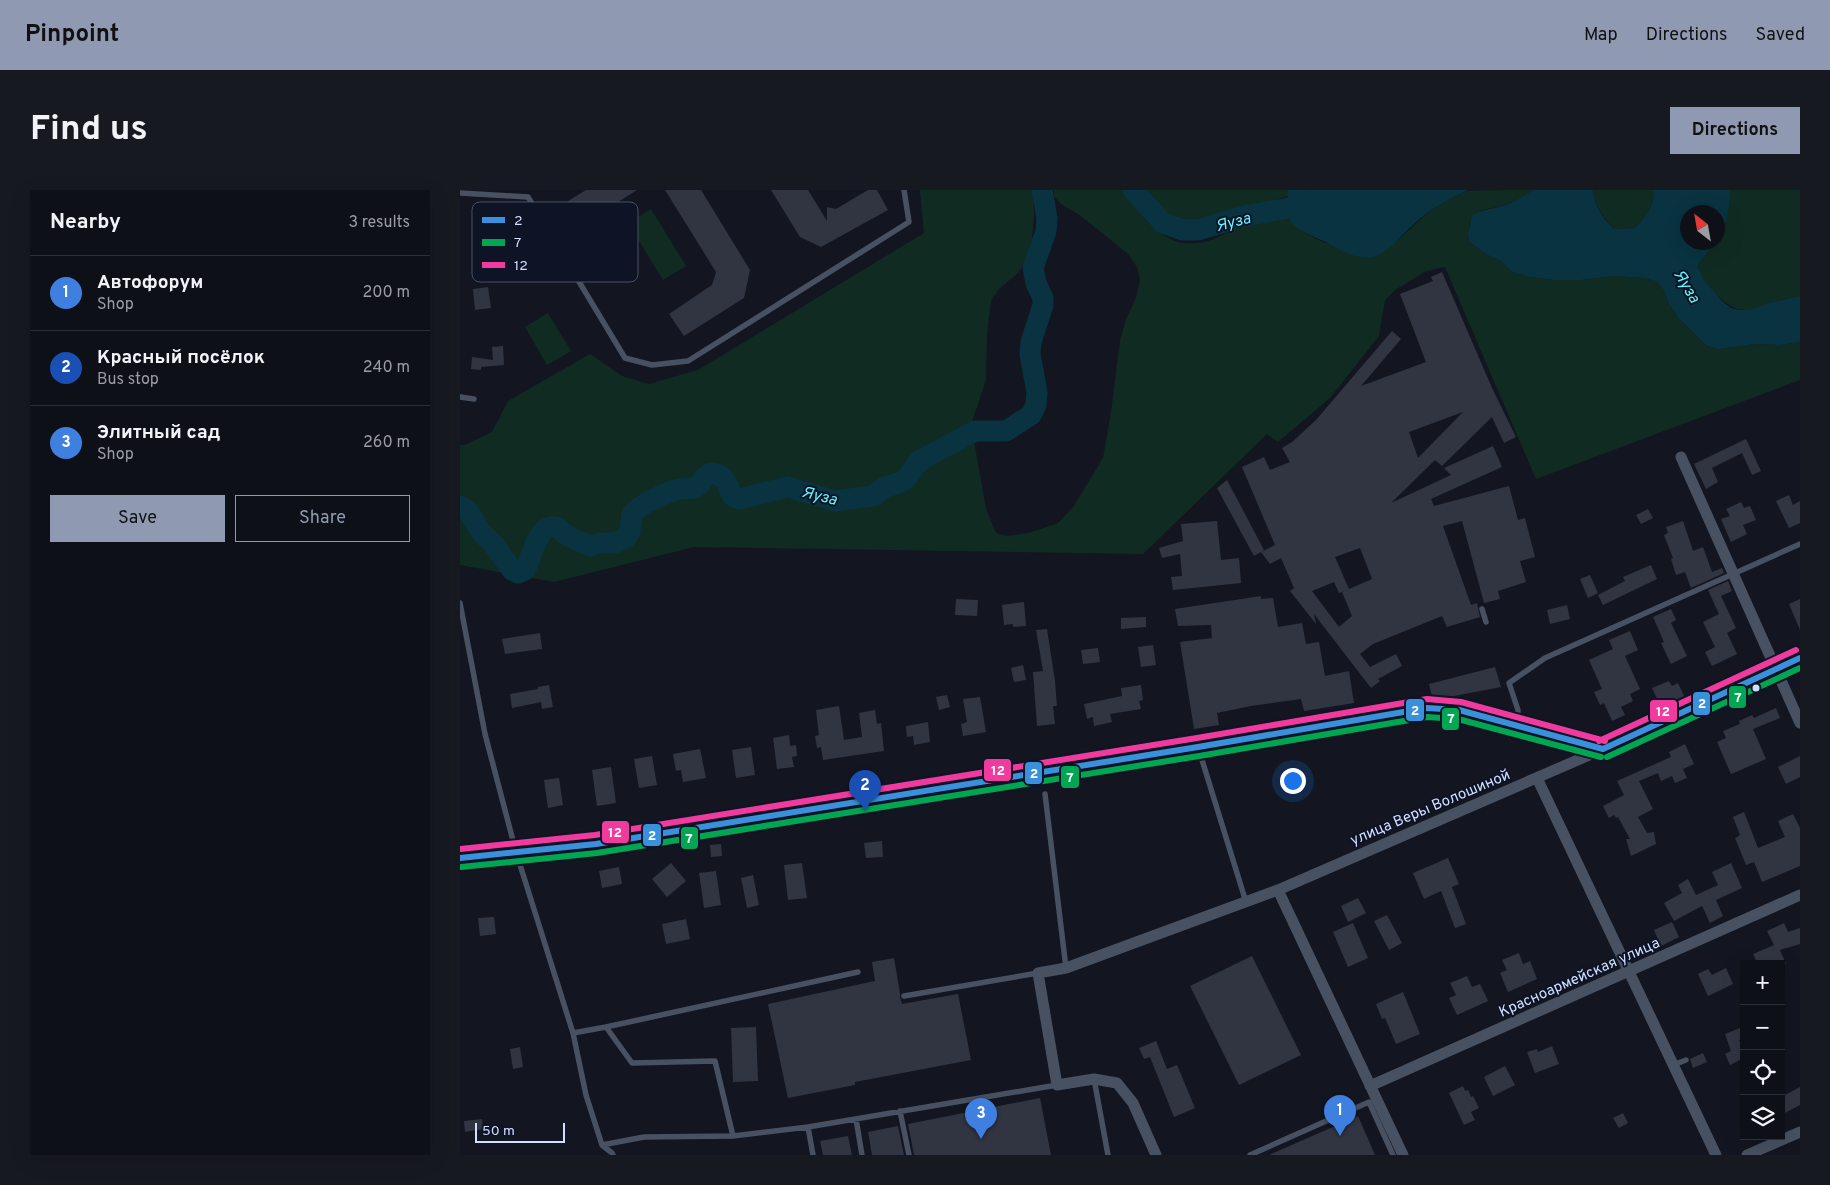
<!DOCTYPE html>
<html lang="en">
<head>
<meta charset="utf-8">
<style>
  :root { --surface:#0e1018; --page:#171921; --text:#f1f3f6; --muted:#9b9da2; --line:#2e3037; --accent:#8f99b1 }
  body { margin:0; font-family:Overpass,sans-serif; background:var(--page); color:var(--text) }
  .controls { position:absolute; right:15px; bottom:15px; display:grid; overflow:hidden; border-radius:0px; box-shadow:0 5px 20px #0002 }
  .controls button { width:45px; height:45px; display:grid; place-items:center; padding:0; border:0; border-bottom:1px solid var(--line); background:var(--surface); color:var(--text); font:25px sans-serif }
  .compass { position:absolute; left:1220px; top:15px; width:45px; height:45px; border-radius:50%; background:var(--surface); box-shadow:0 5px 20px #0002; rotate:329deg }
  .scale { position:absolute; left:15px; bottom:12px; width:90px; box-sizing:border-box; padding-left:5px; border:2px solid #d2dfff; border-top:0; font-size:14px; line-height:18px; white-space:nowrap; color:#d2dfff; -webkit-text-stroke:4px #0e1325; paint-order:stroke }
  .you { position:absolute; left:832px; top:590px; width:18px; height:18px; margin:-12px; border:4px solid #fff; border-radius:50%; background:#1a73e8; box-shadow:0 0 0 8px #1a73e833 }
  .badge { display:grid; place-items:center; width:32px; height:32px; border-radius:50%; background:var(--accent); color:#fff; font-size:16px; font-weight:700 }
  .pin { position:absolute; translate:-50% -41px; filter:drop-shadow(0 1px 2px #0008) }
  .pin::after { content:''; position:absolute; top:26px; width:18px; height:15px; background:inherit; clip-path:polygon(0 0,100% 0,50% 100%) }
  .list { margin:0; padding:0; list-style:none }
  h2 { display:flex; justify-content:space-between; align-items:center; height:65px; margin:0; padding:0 20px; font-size:21px }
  h2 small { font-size:16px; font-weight:400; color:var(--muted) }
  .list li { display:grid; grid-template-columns:32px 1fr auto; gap:15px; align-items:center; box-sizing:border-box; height:75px; padding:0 20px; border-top:1px solid var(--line) }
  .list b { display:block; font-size:19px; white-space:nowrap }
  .list p { margin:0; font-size:16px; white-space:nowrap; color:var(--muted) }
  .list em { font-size:16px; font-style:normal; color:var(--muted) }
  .actions { display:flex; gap:10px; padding:15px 20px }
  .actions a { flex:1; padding:11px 0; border:1px solid var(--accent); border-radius:0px; text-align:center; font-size:18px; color:var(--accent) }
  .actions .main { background:var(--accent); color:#111 }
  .icon { flex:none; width:28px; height:28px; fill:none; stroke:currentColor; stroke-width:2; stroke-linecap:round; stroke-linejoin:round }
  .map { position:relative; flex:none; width:1340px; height:965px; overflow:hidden; border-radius:0px }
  header { display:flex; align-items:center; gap:30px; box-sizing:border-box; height:70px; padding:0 25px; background:var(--accent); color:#111 }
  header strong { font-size:24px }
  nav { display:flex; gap:28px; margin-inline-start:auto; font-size:18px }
  .intro { display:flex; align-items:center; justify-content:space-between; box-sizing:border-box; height:120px; padding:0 30px }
  h1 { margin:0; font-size:35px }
  .button { padding:12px 22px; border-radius:0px; background:var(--accent); color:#111; font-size:18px; font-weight:700 }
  main { display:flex; gap:30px; padding:0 30px }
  aside { flex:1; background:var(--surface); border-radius:0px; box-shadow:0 5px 20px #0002 }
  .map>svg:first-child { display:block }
  .green { fill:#102c22 }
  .water { fill:#093341 }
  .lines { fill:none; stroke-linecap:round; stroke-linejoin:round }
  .river { stroke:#093341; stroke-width:21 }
  .building { fill:#313542; fill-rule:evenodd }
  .service { stroke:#485161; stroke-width:5.5 }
  .minor { stroke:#485161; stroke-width:11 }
  .tertiary { stroke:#485161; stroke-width:14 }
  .bus-1-casing { stroke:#0e1325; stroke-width:10 }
  .bus-2-casing { stroke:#0e1325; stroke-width:10 }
  .bus-3-casing { stroke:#0e1325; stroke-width:10 }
  .bus-1 { stroke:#3a90db; stroke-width:6 }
  .bus-2 { stroke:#00a651; stroke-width:6 }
  .bus-3 { stroke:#f13a9d; stroke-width:6 }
  .bus-dot { fill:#d2dfff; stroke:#0e1325; stroke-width:2 }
  .labels { text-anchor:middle; stroke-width:4; stroke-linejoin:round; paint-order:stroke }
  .street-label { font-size:15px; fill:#d2dfff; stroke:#0e1325 }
  .water-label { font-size:16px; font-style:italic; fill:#60f6ff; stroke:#0e1325 }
  .key { fill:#0e1325; stroke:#495066; stroke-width:1 }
  .key-label { font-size:14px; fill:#d2dfff }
  .line-badge { stroke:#0e1325; stroke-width:2 }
  .badge-label { font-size:14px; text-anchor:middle; font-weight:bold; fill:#fff }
</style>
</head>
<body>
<header>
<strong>Pinpoint</strong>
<nav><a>Map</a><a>Directions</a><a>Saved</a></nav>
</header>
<div class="intro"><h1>Find us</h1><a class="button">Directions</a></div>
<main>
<aside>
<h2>Nearby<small>3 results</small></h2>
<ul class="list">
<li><span class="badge" style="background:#3f7fe0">1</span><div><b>Автофорум</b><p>Shop</p></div><em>200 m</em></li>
<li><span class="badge" style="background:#1a4fb4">2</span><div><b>Красный посёлок</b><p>Bus stop</p></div><em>240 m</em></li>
<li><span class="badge" style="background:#3f7fe0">3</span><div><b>Элитный сад</b><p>Shop</p></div><em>260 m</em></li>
</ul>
<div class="actions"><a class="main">Save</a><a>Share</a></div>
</aside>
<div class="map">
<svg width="1340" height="965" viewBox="0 0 1340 965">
  <rect width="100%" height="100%" fill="#131620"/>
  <path class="green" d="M 460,0 L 573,0 L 574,26 L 572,48 L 566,70 L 559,82 L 538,100 L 531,111 L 527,144 L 526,190 L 511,234 L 526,319 L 536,343 L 546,346 L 569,343 L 598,333 L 614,316 L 643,268 L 651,222 L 660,151 L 666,129 L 676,108 L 680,90 L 677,77 L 668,64 L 621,26 L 601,14 L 594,6 L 594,0 L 662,0 C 685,29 705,63 748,51 C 762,47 773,38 787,34 C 801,30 815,29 829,27 C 842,51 890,60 915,66 C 948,48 968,13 1007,1 C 1019,0 1058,0 1073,0 C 1064,7 1052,13 1041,16 C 1035,18 1027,18 1021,21 C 1009,27 1007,39 1009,51 L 1025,64 L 1041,71 L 1052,82 L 1069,87 L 1094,90 L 1121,90 L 1155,86 L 1185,88 L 1197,92 L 1204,101 L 1208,112 L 1219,129 L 1247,156 L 1257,159 L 1295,154 L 1320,155 L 1340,152 L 1340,190 L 1076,289 L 985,77 L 966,81 L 935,100 L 925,110 L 919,146 L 870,208 L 818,252 L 807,244 L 683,364 L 234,357 L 94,392 L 0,375 L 0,255 L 5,255 L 32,242 L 48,211 L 130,164 L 162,186 L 189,194 L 238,180 L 464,43 Z
    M 684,0 L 827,0 L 829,6 L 743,30 L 724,32 L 712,28 Z
    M 1133,0 L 1192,0 C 1198,14 1183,28 1175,38 L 1154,39 C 1143,27 1135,17 1133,0 Z
    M 1270,0 L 1340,0 L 1340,106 C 1330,109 1319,110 1310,113 C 1306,114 1303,117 1299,118 C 1277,125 1263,113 1250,97 C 1245,91 1237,83 1238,74 L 1256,53 L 1258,52 L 1261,45 L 1267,19 Z
    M 191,19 L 226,76 L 203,90 L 168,33 Z
    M 88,123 L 111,161 L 87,175 L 65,137 Z"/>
  <path class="water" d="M 827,0 L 1008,0 C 988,9 970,19 954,34 C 942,44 930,61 916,66 C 900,72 879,60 866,52 C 855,47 833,40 829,27 C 827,18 829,9 827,0 Z
    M 1073,0 L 1133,0 C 1135,17 1142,28 1154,39 L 1175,38 C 1183,28 1198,14 1192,0 L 1270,0 C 1270,15 1266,38 1258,50 L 1258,22 L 1228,22 L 1228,52 L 1256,53 L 1238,74 L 1238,78 L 1244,90 L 1263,112 L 1271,118 L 1280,120 L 1291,120 L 1309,113 L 1340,106 L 1340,152 L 1320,155 L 1295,154 L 1258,159 L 1247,156 L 1219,129 L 1208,112 L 1204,101 L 1197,92 L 1185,88 L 1155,86 L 1121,90 L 1094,90 L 1069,87 L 1052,82 L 1041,71 L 1025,64 L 1009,51 L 1008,43 L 1012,26 C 1021,20 1029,19 1039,17 C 1051,14 1063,7 1073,0 Z"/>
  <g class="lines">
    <path class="river" d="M 673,0 L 703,33 L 723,40 L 738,40 L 784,26 L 829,18 L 886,0
      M 0,316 L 9,322 L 21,342 L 34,355 L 52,380 L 58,383 L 65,380 C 72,368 77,334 95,337 C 99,337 102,341 105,344 C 112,349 121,352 130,356 L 140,353 L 155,353 L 166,348 L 170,341 L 172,324 C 181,314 208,301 221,299 C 226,298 232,300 236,297 C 245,292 244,280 257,284 C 271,288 266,307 279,309 L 328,297 L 375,311 L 414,306 L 425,297 L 436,294 L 446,289 L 459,271 L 515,241 L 546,241 L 571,225 L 576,215 L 577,202 L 570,164 L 571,152 L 583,115 L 583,108 L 576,93 L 573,78 L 586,41 L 587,28 L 582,0"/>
  </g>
  <path class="building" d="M 126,0 L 177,0 L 139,24 L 140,45 L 116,60 L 102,37 L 108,11 Z
    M 205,0 L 241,0 L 290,80 L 284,108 L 224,146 L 209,124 L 252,95 L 256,82 Z
    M 311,0 L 348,0 L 367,31 L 367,17 L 376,19 L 408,0 L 417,0 L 428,20 L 361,57 L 340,47 Z
    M 982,82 L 1032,198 L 1056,247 L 1044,253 L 1032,227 L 982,276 L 975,270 L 931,313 L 991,285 L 984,278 L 1033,256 L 1042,277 L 971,309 L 974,316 L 1049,296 L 1058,330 L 1065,328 L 1075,367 L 1060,371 L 1066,392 L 1038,401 L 1040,409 L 1024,413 L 1002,331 L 983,336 L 1011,415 L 1017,413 L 1020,427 L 987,437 L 982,426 L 913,454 L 900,464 L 910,477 L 936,464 L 942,476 L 918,489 L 920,491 L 911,498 L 854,424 L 856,434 L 830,401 L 834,398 L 821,368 L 810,374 L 801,362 L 794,366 L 757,298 L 767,290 L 804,360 L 801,362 L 815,355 L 782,277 L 804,267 L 810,280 L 830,272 L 822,258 L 832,252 L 856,230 L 932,141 L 941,149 L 901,196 L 966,172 L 940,104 L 973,91 L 971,87 ZM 1003,222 L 958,268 L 949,242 ZM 900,358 L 912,389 L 882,402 L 892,426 L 879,437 L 852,401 L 874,392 L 879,403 L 889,399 L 875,367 Z
    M 28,97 L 31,118 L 15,120 L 13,99 Z
    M 43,156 L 44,175 L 21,177 L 21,180 L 11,179 L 12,167 L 33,170 L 32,157 Z
    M 1286,249 L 1301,281 L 1292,285 L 1282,263 L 1252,278 L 1258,292 L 1246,299 L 1234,274 Z
    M 1329,305 L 1333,315 L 1340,311 L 1340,333 L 1329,338 L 1316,311 Z
    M 1281,312 L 1284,318 L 1290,316 L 1296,330 L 1283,335 L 1287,344 L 1271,352 L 1261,329 L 1270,326 L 1266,319 Z
    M 1188,319 L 1193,328 L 1181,334 L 1176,325 Z
    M 757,331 L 761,370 L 779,368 L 781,393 L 713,400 L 711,387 L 722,386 L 720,364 L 702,368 L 699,358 L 723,351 L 721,334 Z
    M 1223,331 L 1233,361 L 1243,357 L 1252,382 L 1262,378 L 1264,383 L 1231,398 L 1225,382 L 1216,385 L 1211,369 L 1213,368 L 1204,345 L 1208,343 L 1206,337 Z
    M 1191,375 L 1197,389 L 1143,415 L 1138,405 L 1165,391 L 1163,387 Z
    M 1130,385 L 1138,403 L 1128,408 L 1120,389 Z
    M 1268,391 L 1272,401 L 1261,406 L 1276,438 L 1267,443 L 1277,464 L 1252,476 L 1245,462 L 1255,457 L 1243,432 L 1259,424 L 1248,400 Z
    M 801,406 L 801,409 L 813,408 L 818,437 L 842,433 L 846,454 L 859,452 L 865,486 L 889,481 L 894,513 L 844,521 L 841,509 L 791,516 L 757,523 L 759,535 L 734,539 L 720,452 L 752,448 L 751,435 L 718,436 L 715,419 Z
    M 496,409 L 518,410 L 517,426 L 495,425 Z
    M 1340,409 L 1340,440 L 1329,414 Z
    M 564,412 L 566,436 L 553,437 L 553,434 L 544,435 L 542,415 Z
    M 1107,415 L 1110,429 L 1090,434 L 1087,420 Z
    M 1211,419 L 1216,430 L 1211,433 L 1227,466 L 1211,474 L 1201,453 L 1204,452 L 1193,427 Z
    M 686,427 L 686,437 L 661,439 L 661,428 Z
    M 587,439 L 595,491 L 597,516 L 593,516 L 595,534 L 577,536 L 573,482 L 583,481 L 576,440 Z
    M 1170,441 L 1178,460 L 1165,466 L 1180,499 L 1170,504 L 1173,511 L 1161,517 L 1165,525 L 1152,531 L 1144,513 L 1140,515 L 1134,502 L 1142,499 L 1129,470 L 1153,459 L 1149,450 Z
    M 80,443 L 82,459 L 45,464 L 42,449 Z
    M 693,455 L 696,475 L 681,477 L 678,457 Z
    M 638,458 L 640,472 L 623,474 L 621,460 Z
    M 563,475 L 566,490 L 554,492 L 551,478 Z
    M 1035,477 L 1041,497 L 973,510 L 969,494 Z
    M 1209,491 L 1212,496 L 1218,493 L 1224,506 L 1201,517 L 1192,498 Z
    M 89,495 L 93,517 L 82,519 L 81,512 L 52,518 L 50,504 L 78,499 L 78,497 Z
    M 681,495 L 683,510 L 679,511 L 681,519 L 650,524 L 652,532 L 634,536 L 633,527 L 627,529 L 624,514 L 662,506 L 661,498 Z
    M 487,505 L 490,517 L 479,520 L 476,507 Z
    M 520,507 L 526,542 L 503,546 L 501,534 L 507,532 L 503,509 Z
    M 379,516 L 384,550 L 402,547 L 399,523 L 415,520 L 417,534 L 421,533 L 424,561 L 363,570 L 361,557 L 357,558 L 355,546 L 359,545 L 356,520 Z
    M 1316,518 L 1320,528 L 1293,539 L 1306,569 L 1271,584 L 1257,552 L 1266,548 L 1263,541 L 1280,534 L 1279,531 L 1292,525 L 1294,528 Z
    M 468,532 L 470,552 L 454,555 L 453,546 L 447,547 L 446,536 Z
    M 329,545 L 330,556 L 336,555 L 337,566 L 332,567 L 334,577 L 317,579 L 313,548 Z
    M 1225,554 L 1234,574 L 1223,579 L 1227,588 L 1215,593 L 1212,586 L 1201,591 L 1198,583 L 1179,591 L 1193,619 L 1178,627 L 1187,643 L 1194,642 L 1196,654 L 1171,666 L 1166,649 L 1170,649 L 1158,627 L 1156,628 L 1154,625 L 1149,628 L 1143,616 L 1164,605 L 1157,591 L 1211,567 L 1209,562 Z
    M 291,557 L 295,585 L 276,588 L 272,560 Z
    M 240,559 L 246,588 L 223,592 L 221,580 L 216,581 L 213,564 Z
    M 192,566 L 197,595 L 179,598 L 174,569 Z
    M 1340,566 L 1340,587 L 1326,594 L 1318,577 Z
    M 151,577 L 156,613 L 137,616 L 132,580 Z
    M 99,588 L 103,615 L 88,618 L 84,590 Z
    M 1284,622 L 1298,658 L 1325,647 L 1318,631 L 1333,624 L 1340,638 L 1340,676 L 1302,692 L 1294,672 L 1286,675 L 1275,648 L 1280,645 L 1273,627 Z
    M 422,651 L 423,667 L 406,668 L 404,653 Z
    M 261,654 L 262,666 L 251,667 L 250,655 Z
    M 988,668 L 999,694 L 992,697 L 1006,734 L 995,738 L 981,701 L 964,709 L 953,683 Z
    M 211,673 L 226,691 L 207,707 L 192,689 Z
    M 342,673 L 347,708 L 328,710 L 324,675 Z
    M 1271,673 L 1282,698 L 1256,710 L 1263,726 L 1250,733 L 1242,716 L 1214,731 L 1204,713 L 1222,703 L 1218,695 L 1228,689 L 1236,705 L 1258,695 L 1252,682 Z
    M 159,677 L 162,694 L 142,698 L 139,681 Z
    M 256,681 L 261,715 L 244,718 L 239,683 Z
    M 293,685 L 299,715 L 287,718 L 281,688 Z
    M 898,708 L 906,723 L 888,732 L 881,716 Z
    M 927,725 L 942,753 L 929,760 L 914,731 Z
    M 34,727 L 36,744 L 20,746 L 18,728 Z
    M 226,729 L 230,749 L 206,754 L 202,734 Z
    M 1212,732 L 1219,747 L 1201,756 L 1194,740 Z
    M 893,733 L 908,768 L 888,777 L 873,742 Z
    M 1324,733 L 1328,742 L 1340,738 L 1340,754 L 1320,760 L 1326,774 L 1298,774 L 1293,764 L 1314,755 L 1307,741 Z
    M 1059,763 L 1063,774 L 1070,771 L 1077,789 L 1048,802 L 1040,783 L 1047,780 L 1042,770 Z
    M 792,766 L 841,865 L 779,895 L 730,796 Z
    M 434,768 L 440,803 L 440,807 L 442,814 L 498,804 L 511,870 L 395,892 L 395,895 L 328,908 L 308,814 L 415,791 L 412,772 Z
    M 1266,778 L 1273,794 L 1248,806 L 1238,784 L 1248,779 L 1252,785 Z
    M 1007,786 L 1012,797 L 1020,794 L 1028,811 L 997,825 L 989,808 L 996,805 L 990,793 Z
    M 943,802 L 960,844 L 936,854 L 925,828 L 922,829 L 916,814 Z
    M 296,837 L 298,891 L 273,892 L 271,838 Z
    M 1280,838 L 1284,847 L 1279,850 L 1284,859 L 1284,868 L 1270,875 L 1265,864 L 1271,861 L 1265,844 Z
    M 696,851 L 707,879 L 717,875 L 735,918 L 714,927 L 690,867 L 684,869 L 679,858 Z
    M 1092,856 L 1099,874 L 1075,883 L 1067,862 L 1077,859 L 1078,862 Z
    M 60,857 L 63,877 L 53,879 L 50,859 Z
    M 1243,863 L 1247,872 L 1233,878 L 1230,869 Z
    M 1045,876 L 1055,895 L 1033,906 L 1024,887 Z
    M 1003,896 L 1005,901 L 1008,900 L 1011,907 L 1013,906 L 1019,918 L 1011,922 L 1015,930 L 1004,935 L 989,903 Z
    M 1340,897 L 1340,915 L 1321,925 L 1321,907 Z
    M 580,908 L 591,965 L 454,965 L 448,934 Z
    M 1163,923 L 1168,933 L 1159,938 L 1153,928 Z
    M 898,926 L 915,965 L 809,965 Z
    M 22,929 L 23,939 L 5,942 L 4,931 Z
    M 438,936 L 444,965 L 412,965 L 408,942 Z
    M 388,946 L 392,965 L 363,965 L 360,951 Z"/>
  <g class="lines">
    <path class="service" d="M 0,3 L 68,7 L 165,168 L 192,175 L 228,171 L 449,32 L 444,0
      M 0,207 L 14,209
      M 0,413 L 25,544 L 56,662 L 113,843 L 126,905 L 142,955 L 184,947 L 273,946 L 348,937 L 597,895
      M 1022,419 L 1026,432
      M 1057,535 L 1058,520 L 1049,493 L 1085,468 L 1340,354
      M 738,557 L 786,712
      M 585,604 L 606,778
      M 444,806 L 578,783
      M 146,837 L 398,782
      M 113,843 L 146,837 L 172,873 L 255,871 L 273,946
      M 1213,875 L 1226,870
      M 634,889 L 648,965
      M 440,921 L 449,965
      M 396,929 L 402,965
      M 348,937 L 353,965
      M 142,955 L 152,963 L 153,965
      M 790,965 L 909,912 L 933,965"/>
    <path class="minor" d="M 1221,267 L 1340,533
      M 1077,588 L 1256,965
      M 818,700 L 943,965
      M 910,896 L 1340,705
      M 696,965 L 673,913 L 657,893 L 634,889 L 597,895 L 578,783 L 606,778 L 818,700 L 1143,559
      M 1287,965 L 1340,942"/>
    <path class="tertiary" d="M 0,668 L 136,654 L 738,557 L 967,518 L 999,520 L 1143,559 L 1340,468"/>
    <g class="bus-1-casing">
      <path id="bus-1" d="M 1143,559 L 1340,468
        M 0,668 L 136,654 L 738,557 L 967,518 L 999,520 L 1143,559"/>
    </g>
    <g class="bus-2-casing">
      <path id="bus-2" d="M 1147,567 L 1340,478
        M 1,677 L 137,663 L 739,566 L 967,527 L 998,529 L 1141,567"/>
    </g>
    <g class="bus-3-casing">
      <path id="bus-3" d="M 1139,551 L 1336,460
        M 0,659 L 135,645 L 737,548 L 967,509 L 1001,512 L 1145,551"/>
    </g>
    <use href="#bus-1" class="bus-1"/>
    <use href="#bus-2" class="bus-2"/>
    <use href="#bus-3" class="bus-3"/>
  </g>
  <circle class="bus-dot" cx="1296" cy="498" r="4.5"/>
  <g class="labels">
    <g class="street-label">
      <text transform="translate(970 617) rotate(-23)" y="5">улица Веры Волошиной</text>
      <text transform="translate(1119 787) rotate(-24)" y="5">Красноармейская улица</text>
    </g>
    <g class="water-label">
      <text transform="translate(773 31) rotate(-15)" y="6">Яуза</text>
      <text transform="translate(1228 96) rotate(59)" y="6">Яуза</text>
      <text transform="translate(360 305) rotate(14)" y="6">Яуза</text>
    </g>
  </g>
  <rect x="12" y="12" width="166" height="80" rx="8" class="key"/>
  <rect x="22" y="27" width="23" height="6" fill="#3a90db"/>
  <rect x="22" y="49" width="23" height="7" fill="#00a651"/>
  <rect x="22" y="72" width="23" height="6" fill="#f13a9d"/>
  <g class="key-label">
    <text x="54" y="35">2</text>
    <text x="54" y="57">7</text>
    <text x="54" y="80">12</text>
  </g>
  <g class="line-badge">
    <rect x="1268" y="495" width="19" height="24" rx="5" fill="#00a651"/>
    <rect x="1232" y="501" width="19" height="25" rx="5" fill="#3a90db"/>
    <rect x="945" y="508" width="20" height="24" rx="5" fill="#3a90db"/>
    <rect x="1189" y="509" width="29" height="24" rx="5" fill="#f13a9d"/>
    <rect x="981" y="517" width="19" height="24" rx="5" fill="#00a651"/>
    <rect x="523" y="568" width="29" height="24" rx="5" fill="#f13a9d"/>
    <rect x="564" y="571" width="19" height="24" rx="5" fill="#3a90db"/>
    <rect x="600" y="575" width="20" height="24" rx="5" fill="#00a651"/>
    <rect x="141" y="630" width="29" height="24" rx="5" fill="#f13a9d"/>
    <rect x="182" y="633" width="20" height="24" rx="5" fill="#3a90db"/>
    <rect x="220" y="636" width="19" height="24" rx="5" fill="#00a651"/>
  </g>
  <g class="badge-label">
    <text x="1278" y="512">7</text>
    <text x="1242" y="518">2</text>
    <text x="955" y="525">2</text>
    <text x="1203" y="526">12</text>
    <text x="991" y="533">7</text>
    <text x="538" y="585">12</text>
    <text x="574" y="588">2</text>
    <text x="610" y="592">7</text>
    <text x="155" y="647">12</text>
    <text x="192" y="650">2</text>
    <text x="229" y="653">7</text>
  </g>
</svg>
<div class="controls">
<button>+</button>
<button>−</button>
<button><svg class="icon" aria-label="locate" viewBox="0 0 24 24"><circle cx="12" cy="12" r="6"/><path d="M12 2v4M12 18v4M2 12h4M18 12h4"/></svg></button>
<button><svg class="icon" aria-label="layers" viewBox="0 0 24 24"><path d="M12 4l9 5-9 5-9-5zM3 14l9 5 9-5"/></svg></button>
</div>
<svg class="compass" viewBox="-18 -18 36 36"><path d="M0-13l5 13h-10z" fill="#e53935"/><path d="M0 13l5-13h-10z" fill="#9b9da2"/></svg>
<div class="scale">50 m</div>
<div class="you"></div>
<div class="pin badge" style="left:880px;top:946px;background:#3f7fe0">1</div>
<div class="pin badge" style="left:405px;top:621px;background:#1a4fb4">2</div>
<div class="pin badge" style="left:521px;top:949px;background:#3f7fe0">3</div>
</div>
</main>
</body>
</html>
